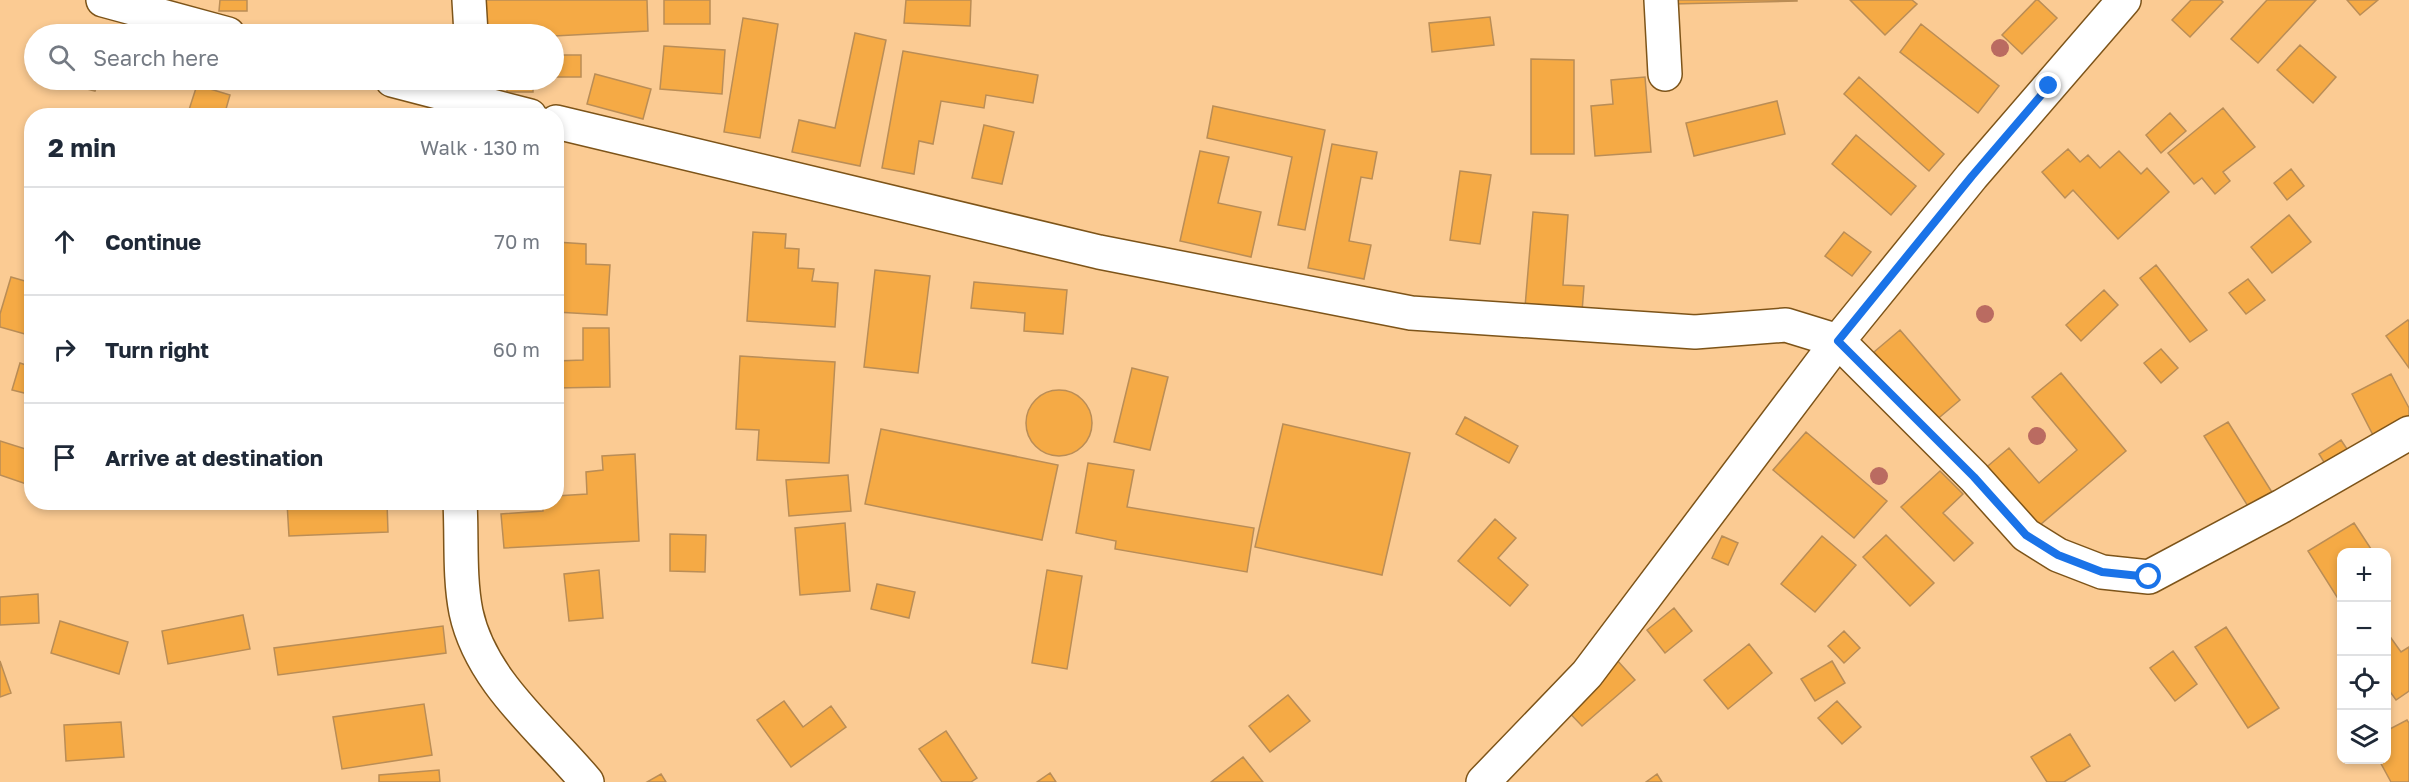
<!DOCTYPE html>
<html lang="en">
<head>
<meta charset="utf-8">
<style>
  :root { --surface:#fff; --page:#f2f2f3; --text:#1f2937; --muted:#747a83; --line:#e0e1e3 }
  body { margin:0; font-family:"Golos Text",sans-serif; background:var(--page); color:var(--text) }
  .controls { position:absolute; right:18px; bottom:18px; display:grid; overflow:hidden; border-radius:12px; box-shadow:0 3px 9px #0003 }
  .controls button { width:54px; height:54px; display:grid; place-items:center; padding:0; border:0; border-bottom:2px solid var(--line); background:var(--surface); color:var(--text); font:30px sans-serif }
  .stop { position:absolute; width:18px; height:18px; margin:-14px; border:4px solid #1a73e8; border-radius:50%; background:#fff }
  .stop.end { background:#1a73e8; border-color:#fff; box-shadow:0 2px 6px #0008 }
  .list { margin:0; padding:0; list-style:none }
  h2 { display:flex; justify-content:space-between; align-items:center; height:78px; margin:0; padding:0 24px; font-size:26px }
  h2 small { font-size:20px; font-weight:400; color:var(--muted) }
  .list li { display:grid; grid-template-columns:39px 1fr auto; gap:18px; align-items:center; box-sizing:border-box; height:108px; padding:0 24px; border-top:2px solid var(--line) }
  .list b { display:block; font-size:22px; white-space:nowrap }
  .list em { font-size:20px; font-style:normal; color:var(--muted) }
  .icon { flex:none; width:33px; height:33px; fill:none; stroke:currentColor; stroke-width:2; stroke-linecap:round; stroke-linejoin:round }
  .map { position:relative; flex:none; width:2409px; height:782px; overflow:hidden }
  .search { position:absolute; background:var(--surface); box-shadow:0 3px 9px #0003; left:24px; top:24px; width:540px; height:66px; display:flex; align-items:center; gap:15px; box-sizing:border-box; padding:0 21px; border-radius:33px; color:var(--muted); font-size:22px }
  .panel { position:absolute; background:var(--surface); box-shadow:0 3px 9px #0003; left:24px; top:108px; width:540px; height:402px; border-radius:24px }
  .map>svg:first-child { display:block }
  .building { fill:#f5aa45; stroke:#ba8d56; stroke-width:1.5 }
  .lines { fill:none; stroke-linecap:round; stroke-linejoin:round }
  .minor-casing { stroke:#7d5419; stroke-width:36 }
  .minor { stroke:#fff; stroke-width:33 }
  .tree { fill:#ba6b61 }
  .route { stroke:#1a73e8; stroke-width:8 }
</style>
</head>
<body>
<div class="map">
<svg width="2409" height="782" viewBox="0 0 2409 782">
  <rect width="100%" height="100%" fill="#fbcb93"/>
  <path class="building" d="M 220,0 L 247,0 L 247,11 L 219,11 Z
    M 485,0 L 647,0 L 648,31 L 554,36 L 487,34 Z
    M 664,0 L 710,0 L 710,24 L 664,24 Z
    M 906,0 L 971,0 L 970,26 L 904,23 Z
    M 1672,0 L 1797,0 L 1797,1 L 1672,4 Z
    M 1850,0 L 1912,0 L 1917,4 L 1885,35 Z
    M 2036,0 L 2038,0 L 2057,18 L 2022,54 L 2002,35 Z
    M 2191,0 L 2221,0 L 2223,2 L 2190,37 L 2172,20 Z
    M 2267,0 L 2316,0 L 2258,63 L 2231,39 Z
    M 2347,0 L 2378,0 L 2360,15 Z
    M 1490,17 L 1494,45 L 1432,52 L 1429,23 Z
    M 743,18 L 778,24 L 760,138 L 724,132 Z
    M 1921,24 L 1999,86 L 1978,113 L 1900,52 Z
    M 855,33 L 886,40 L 860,166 L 792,152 L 799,120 L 835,128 Z
    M 2300,45 L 2336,77 L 2313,103 L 2277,70 Z
    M 664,46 L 725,50 L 722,94 L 660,89 Z
    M 903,51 L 1038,75 L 1033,103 L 986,95 L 984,108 L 941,101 L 933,144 L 919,141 L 914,174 L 882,168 Z
    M 554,55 L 581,55 L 581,77 L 554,77 Z
    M 1531,59 L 1574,60 L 1574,154 L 1531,154 Z
    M 595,74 L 651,89 L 643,119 L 587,104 Z
    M 1645,77 L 1651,152 L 1595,156 L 1591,106 L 1613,104 L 1611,80 Z
    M 1859,77 L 1944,154 L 1929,171 L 1844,94 Z
    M 53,80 L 99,80 L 95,91 Z
    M 507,80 L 533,80 L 533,92 L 507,92 Z
    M 197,85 L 230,95 L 224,116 L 187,116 Z
    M 1777,101 L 1785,134 L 1694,156 L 1686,123 Z
    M 1213,106 L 1325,130 L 1305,230 L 1278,225 L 1292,157 L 1207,138 Z
    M 2223,108 L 2255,147 L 2223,172 L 2230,181 L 2215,194 L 2202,178 L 2194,184 L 2168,153 Z
    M 2170,113 L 2186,131 L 2161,153 L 2146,135 Z
    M 984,125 L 1014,132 L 1002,184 L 972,178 Z
    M 1856,135 L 1916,186 L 1891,215 L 1832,164 Z
    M 1332,144 L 1377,152 L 1372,179 L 1361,177 L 1349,241 L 1371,245 L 1364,279 L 1308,268 Z
    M 2068,149 L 2080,162 L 2088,155 L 2100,168 L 2119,151 L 2141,174 L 2147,168 L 2169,192 L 2118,239 L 2073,190 L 2065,198 L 2042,172 Z
    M 1200,151 L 1229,157 L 1218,203 L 1261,212 L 1251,257 L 1180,241 Z
    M 2291,169 L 2304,186 L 2287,200 L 2274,183 Z
    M 1460,171 L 1491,175 L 1480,244 L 1450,240 Z
    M 1533,212 L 1568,215 L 1563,285 L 1584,286 L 1582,312 L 1525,307 Z
    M 2289,215 L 2311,242 L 2272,273 L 2251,247 Z
    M 753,232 L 786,234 L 785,248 L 799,249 L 798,268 L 814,269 L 812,281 L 838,283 L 835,327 L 747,321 Z
    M 1844,232 L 1871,252 L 1852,276 L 1825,256 Z
    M 556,242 L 586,244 L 586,264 L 610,265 L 607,315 L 556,312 Z
    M 2156,265 L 2207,330 L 2190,342 L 2140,278 Z
    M 875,270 L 930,276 L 918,373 L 864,367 Z
    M 11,277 L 32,283 L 32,336 L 0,327 L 0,314 Z
    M 2248,279 L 2265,300 L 2246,314 L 2229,293 Z
    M 974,282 L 1067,290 L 1063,334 L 1024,331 L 1025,313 L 971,308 Z
    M 2104,290 L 2118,305 L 2081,341 L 2066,325 Z
    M 2408,320 L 2409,322 L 2409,368 L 2386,336 Z
    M 583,328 L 609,328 L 610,387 L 556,388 L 556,361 L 583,360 Z
    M 1900,330 L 1960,400 L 1934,422 L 1874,352 Z
    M 2161,349 L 2178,368 L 2161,383 L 2144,363 Z
    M 740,356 L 835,362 L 829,463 L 757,460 L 759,430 L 736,429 Z
    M 20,363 L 32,367 L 32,395 L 12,390 Z
    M 1132,368 L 1168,377 L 1150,450 L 1114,442 Z
    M 2061,373 L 2126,451 L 2033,531 L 1982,471 L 2009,448 L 2039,483 L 2077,450 L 2032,397 Z
    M 2391,374 L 2409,408 L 2409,422 L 2375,439 L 2352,394 Z
    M1026 423a33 33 0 1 1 66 0a33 33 0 1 1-66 0Z
    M 1465,417 L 1518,446 L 1509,463 L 1456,434 Z
    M 2228,422 L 2275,497 L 2251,511 L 2204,436 Z
    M 1283,424 L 1410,453 L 1382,575 L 1255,547 Z
    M 881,429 L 1058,465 L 1042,540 L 865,504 Z
    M 1806,432 L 1887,501 L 1854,538 L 1773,470 Z
    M 2341,440 L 2353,458 L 2330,472 L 2319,454 Z
    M 0,441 L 32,451 L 32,486 L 0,475 Z
    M 635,454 L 639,541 L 504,548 L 501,514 L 543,511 L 543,502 L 556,502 L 556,496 L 587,494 L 586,472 L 603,470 L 602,456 Z
    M 1088,463 L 1134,470 L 1127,507 L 1254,528 L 1247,572 L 1115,549 L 1116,541 L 1076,533 Z
    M 1940,471 L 1963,494 L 1943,513 L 1973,543 L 1954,561 L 1901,507 Z
    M 848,475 L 851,511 L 789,516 L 786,480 Z
    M 387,502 L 388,532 L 289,536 L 287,503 Z
    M 1495,519 L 1516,538 L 1498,558 L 1528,585 L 1510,606 L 1458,561 Z
    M 845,523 L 850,591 L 800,595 L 795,528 Z
    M 2354,523 L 2373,552 L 2342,552 L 2342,605 L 2308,551 Z
    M 670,534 L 706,535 L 705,572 L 670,571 Z
    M 1886,535 L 1934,583 L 1910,606 L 1863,557 Z
    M 1722,536 L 1738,543 L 1728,565 L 1712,558 Z
    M 1822,536 L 1856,565 L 1815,612 L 1781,584 Z
    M 599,570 L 603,618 L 569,621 L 564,574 Z
    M 1047,570 L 1082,576 L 1067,669 L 1032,663 Z
    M 877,584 L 915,592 L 909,618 L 871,609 Z
    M 38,594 L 39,623 L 0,625 L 0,597 Z
    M 1674,608 L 1692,631 L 1665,653 L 1647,630 Z
    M 243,615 L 250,649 L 168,664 L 162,631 Z
    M 60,621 L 128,642 L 119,674 L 51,653 Z
    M 443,626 L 446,653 L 278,675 L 274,648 Z
    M 2226,627 L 2279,708 L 2248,728 L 2195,647 Z
    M 1844,631 L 1860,648 L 1844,663 L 1828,646 Z
    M 2386,631 L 2401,652 L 2409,647 L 2409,691 L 2396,700 L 2386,686 Z
    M 1749,644 L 1772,673 L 1728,709 L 1704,680 Z
    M 2173,651 L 2197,684 L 2175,701 L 2150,668 Z
    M 1616,659 L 1635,680 L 1582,726 L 1563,706 Z
    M 0,661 L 11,693 L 0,697 Z
    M 1832,661 L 1845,683 L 1815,701 L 1801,679 Z
    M 1288,695 L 1310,721 L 1270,752 L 1249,726 Z
    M 784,701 L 803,727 L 831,706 L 846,727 L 791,767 L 757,720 Z
    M 1837,701 L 1861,727 L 1842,744 L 1818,718 Z
    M 424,704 L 432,755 L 342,769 L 333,717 Z
    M 2407,720 L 2409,723 L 2409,782 L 2391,782 L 2379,760 L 2386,760 L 2386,731 Z
    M 121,722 L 124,757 L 66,761 L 64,725 Z
    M 946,731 L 977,778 L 971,782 L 942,782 L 919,749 Z
    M 2070,734 L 2090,766 L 2064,782 L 2047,782 L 2031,757 Z
    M 1243,757 L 1263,782 L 1211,782 Z
    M 439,770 L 440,782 L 379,782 L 379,775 Z
    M 1050,773 L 1056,782 L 1037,782 Z
    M 661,774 L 666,782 L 647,782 Z
    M 1657,774 L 1662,782 L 1646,782 Z"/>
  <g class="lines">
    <g class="minor-casing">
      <path id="minor" d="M 103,0 L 228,34
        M 469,0 L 471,34
        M 1661,0 L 1665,74
        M 392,80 L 530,116
        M 556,122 L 1099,252 L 1411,313 L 1695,332 L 1786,325 L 1838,341 L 1974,477 L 2026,535 L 2058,555 L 2102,572 L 2149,577 L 2282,506 L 2409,433
        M 460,502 C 462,538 459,577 466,612 C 481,682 544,730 587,782
        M 1483,782 L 1587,674 L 1838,341 L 1972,176 L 2124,0"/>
    </g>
    <use href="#minor" class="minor"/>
  </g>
  <g class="tree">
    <circle cx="2000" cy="48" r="9"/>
    <circle cx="1985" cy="314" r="9"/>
    <circle cx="2037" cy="436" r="9"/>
    <circle cx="1879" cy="476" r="9"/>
  </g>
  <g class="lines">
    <path class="route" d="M 2049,86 L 1972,176 L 1838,341 L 1974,477 L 2026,535 L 2058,555 L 2102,572 L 2149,577"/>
  </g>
</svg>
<div class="controls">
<button>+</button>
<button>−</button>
<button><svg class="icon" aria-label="locate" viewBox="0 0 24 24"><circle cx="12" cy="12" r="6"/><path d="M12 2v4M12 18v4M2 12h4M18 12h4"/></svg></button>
<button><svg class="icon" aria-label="layers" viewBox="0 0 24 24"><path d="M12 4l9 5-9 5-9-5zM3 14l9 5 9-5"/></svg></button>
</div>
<div class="stop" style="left:2149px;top:577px"></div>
<div class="stop end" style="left:2049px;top:86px"></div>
<div class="search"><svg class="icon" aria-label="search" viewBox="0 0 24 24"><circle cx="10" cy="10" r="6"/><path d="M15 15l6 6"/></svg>Search here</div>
<section class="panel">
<h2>2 min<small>Walk · 130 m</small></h2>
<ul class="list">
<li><svg class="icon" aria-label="ahead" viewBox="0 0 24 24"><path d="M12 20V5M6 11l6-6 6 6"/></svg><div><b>Continue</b></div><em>70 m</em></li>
<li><svg class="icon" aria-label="right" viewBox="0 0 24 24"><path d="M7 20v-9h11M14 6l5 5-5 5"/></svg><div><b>Turn right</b></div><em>60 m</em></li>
<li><svg class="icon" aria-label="arrive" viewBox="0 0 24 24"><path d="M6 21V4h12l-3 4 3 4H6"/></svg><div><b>Arrive at destination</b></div></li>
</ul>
</section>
</div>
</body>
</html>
